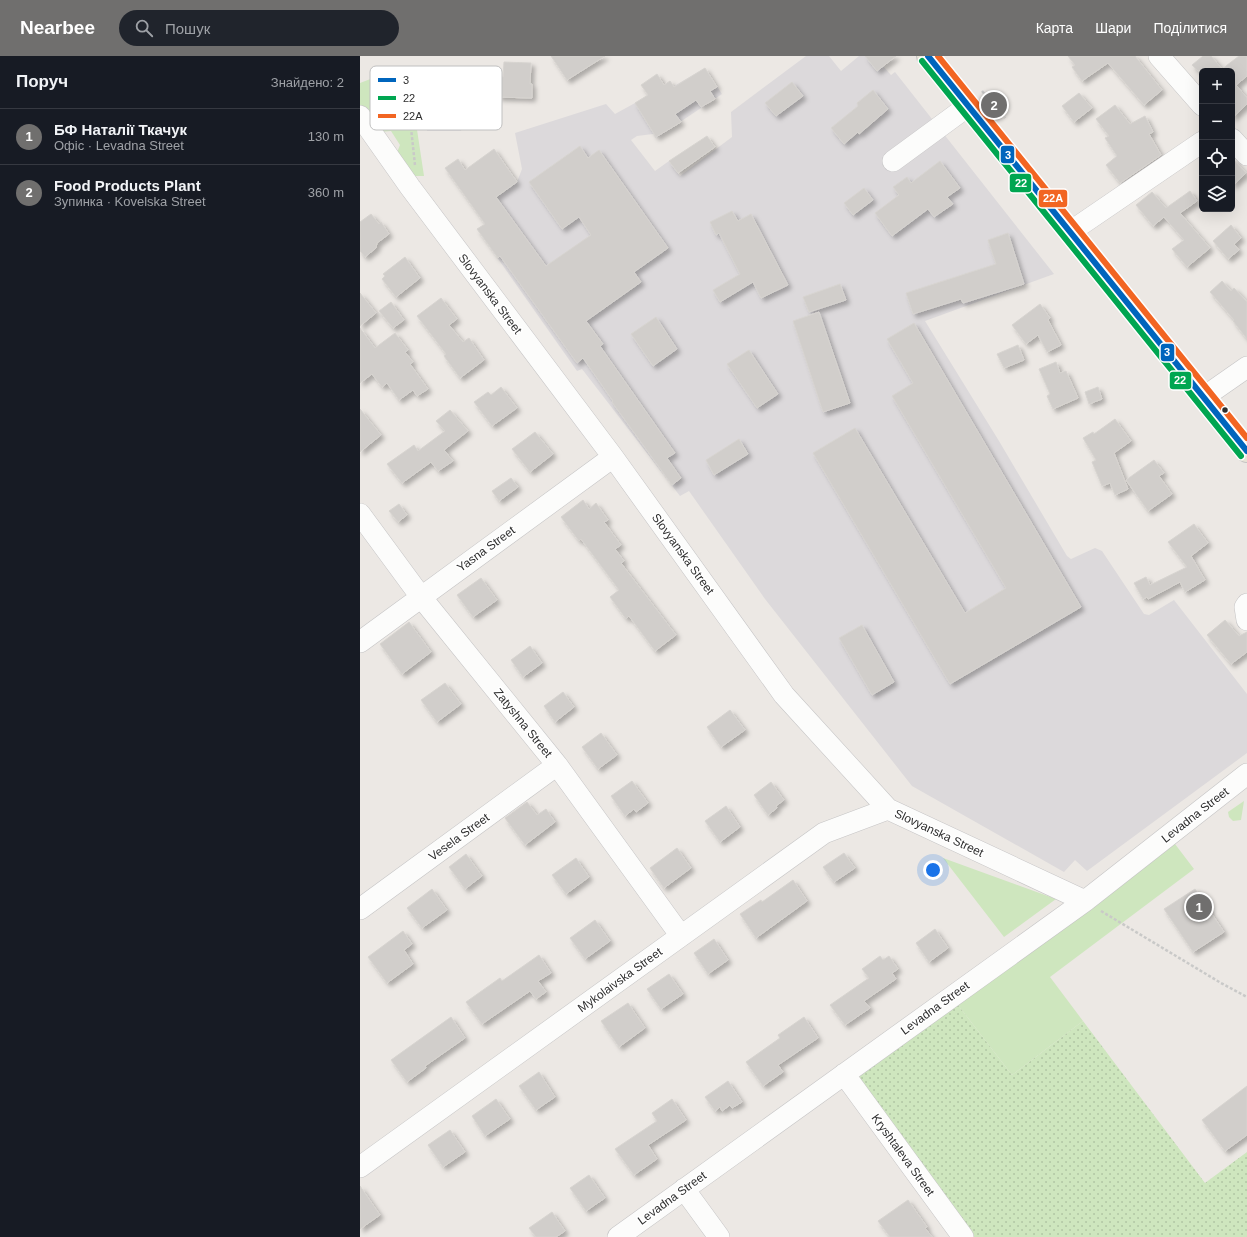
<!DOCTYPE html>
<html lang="uk">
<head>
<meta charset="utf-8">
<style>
  :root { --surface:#171b24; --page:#20242c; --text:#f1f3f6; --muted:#9ea1a6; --line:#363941; --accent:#706f6e }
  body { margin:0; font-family:Arial,sans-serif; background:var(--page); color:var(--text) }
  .controls { position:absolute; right:12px; top:12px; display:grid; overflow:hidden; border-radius:6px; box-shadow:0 4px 16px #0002 }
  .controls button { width:36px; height:36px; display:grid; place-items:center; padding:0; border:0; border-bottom:1px solid var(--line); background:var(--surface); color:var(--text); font:20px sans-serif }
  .you { position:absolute; left:573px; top:814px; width:14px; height:14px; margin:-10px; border:3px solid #fff; border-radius:50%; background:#1a73e8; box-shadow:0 0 0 6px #1a73e833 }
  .badge { display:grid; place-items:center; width:26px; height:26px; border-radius:50%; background:var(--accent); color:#fff; font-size:13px; font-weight:700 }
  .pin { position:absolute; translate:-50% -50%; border:2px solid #fff; box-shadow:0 1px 4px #0006 }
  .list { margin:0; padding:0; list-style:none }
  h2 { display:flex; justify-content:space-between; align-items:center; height:52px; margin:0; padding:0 16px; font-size:17px }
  h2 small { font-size:13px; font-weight:400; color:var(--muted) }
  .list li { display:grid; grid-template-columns:26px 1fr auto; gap:12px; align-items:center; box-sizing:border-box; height:56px; padding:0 16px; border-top:1px solid var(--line) }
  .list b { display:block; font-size:15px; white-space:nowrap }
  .list p { margin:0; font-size:13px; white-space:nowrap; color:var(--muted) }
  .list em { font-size:13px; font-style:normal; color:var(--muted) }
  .icon { flex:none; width:22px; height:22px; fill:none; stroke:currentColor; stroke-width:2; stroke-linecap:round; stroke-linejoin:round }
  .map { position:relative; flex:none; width:887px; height:1181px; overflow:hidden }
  header { display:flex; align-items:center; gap:24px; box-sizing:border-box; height:56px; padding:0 20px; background:var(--accent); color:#fff }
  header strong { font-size:19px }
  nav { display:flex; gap:22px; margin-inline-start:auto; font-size:14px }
  .search { width:280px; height:36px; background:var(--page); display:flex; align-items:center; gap:10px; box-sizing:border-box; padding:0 14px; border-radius:22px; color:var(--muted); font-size:15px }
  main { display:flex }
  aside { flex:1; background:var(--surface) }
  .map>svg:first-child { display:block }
  .industrial { fill:#dcd9db }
  .grass { fill:#cee6be }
  .garden { fill:url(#garden-dots) }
  .building { fill:#d1cecb; stroke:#d7d4d0; filter:url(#shadow) }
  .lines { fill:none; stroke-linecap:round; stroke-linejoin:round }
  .minor-casing { stroke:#c5c4c5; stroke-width:22 }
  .major-casing { stroke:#c6c5c4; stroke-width:24 }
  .path { stroke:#c9c9c8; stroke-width:2.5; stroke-dasharray:3 2; stroke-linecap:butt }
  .minor { stroke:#fcfcfb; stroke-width:21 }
  .major { stroke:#e8e4d6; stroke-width:22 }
  .bus-1-casing { stroke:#fff; stroke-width:9 }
  .bus-2-casing { stroke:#fff; stroke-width:9 }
  .bus-3-casing { stroke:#fff; stroke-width:9 }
  .bus-1 { stroke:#0065bd; stroke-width:6 }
  .bus-2 { stroke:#00a651; stroke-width:6 }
  .bus-3 { stroke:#f26522; stroke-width:6 }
  .bus-dot { fill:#2e2e2e; stroke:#fff; stroke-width:1.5 }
  .labels { text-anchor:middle; stroke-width:3; stroke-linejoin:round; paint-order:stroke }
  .street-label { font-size:12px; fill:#2e2e2e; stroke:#fff }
  .key { fill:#fff; stroke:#c0c0c0; stroke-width:1 }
  .key-label { font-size:11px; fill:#2e2e2e }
  .line-badge { stroke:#fff; stroke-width:1.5 }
  .badge-label { font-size:11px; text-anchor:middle; font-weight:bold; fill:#fff }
</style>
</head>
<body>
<header>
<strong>Nearbee</strong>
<div class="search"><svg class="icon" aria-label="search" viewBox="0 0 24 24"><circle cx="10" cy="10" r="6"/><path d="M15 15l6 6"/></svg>Пошук</div>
<nav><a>Карта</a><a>Шари</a><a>Поділитися</a></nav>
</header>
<main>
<aside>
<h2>Поруч<small>Знайдено: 2</small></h2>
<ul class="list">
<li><span class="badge">1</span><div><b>БФ Наталії Ткачук</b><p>Офіс · Levadna Street</p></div><em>130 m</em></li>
<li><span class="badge">2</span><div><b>Food Products Plant</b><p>Зупинка · Kovelska Street</p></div><em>360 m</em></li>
</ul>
</aside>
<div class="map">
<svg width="887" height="1181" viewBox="0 0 887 1181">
  <defs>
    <pattern id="garden-dots" width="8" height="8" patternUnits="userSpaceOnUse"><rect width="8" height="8" fill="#cee6be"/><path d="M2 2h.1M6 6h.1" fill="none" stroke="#b1c6a4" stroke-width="1.8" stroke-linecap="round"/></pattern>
    <filter id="shadow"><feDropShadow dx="3.5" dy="3.5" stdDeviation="2" flood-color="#0004"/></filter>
  </defs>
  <rect width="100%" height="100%" fill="#ece8e4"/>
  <path class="industrial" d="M 446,0 L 469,0 L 481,15 L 499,0 L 524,0 L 523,10 L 531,19 L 535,16 L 694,218 L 565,265 L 639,385 L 707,500 L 711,503 L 735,492 L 742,495 L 784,558 L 789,559 L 814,544 L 887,638 L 887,697 L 727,815 L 715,804 L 704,816 L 552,730 L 405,543 L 329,435 L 320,440 L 222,313 L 217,315 L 117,173 L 125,168 L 116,156 L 157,126 L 162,113 L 155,77 L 246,48 L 255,58 L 275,47 L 310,25 L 314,30 L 345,12 L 362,38 L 296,82 L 293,78 L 277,80 L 271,84 L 295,115 L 309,105 L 320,120 L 372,81 L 371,56 Z
    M 67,41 L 103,44 L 101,75 L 67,75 Z"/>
  <path class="grass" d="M 27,19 L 35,23 L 50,23 L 55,29 L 71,29 L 75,26 L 80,25 L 86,32 L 87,42 L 68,41 L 67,61 L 59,61 L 56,67 L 64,120 L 52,120 L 36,99 L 40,89 L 31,75 L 19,76 L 0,50 L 0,27 L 13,22 Z
    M 884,745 L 881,764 L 873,765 L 869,761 L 868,756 Z
    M 815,788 L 834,813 L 690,921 L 723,965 L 652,1019 L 598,949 Z
    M 583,802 L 696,843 L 644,881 Z"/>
  <path class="garden" d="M 598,949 L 652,1019 L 723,965 L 845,1127 L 887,1096 L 887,1181 L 593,1181 L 483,1031 Z"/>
  <path class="building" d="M 191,0 L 245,0 L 207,24 Z
    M 505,0 L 536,0 L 517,15 Z
    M 708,0 L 775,0 L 802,34 L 784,49 L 748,7 L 722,25 L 712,11 L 715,9 Z
    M 843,0 L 851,0 L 862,13 L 879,0 L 887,0 L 887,20 L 876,29 L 887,42 L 887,48 L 872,62 L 872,15 L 838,15 L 832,9 Z
    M 144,6 L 171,7 L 170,28 L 172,28 L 172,42 L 138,41 L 138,25 L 139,21 L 143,21 Z
    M 345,12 L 357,31 L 350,35 L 355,43 L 341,51 L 336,44 L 315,58 L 321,66 L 296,81 L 275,47 L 288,39 L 281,29 L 297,18 L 304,29 L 310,25 L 314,31 Z
    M 432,26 L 443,40 L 416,60 L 405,47 Z
    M 513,34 L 528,53 L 499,78 L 498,76 L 484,88 L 471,72 L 498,50 L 497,47 Z
    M 719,37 L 732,52 L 714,66 L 702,50 Z
    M 755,49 L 770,68 L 785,60 L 793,76 L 789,78 L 801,99 L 760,127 L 746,109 L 757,100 L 745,82 L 749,80 L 736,63 Z
    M 347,80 L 355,91 L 318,117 L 309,105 Z
    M 220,90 L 228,102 L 239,94 L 308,192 L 274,216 L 281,226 L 226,265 L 243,288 L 240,290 L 315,397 L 307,402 L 321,422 L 312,429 L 252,346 L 253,345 L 223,302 L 217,307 L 140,200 L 138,202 L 117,173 L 125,168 L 85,112 L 98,103 L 105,114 L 134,93 L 157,126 L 136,141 L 186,210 L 231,179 L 219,161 L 202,173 L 169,126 Z
    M 872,102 L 886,117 L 872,130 Z
    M 580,105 L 600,132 L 587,141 L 593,148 L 574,161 L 568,153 L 532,180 L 515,157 L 539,139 L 533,131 L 547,121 L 551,127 Z
    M 504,132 L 513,144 L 493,159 L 484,147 Z
    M 830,135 L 837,145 L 820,157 L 850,192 L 827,211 L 812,193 L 824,184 L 804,161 L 793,170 L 776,149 L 792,136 L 806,152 Z
    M 372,155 L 378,165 L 391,158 L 428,229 L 401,242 L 393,226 L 360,246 L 353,234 L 380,218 L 359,177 L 356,179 L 350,166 Z
    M 11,158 L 19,168 L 21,166 L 29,178 L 17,187 L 16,192 L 5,201 L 0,195 L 0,166 Z
    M 871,169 L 881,182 L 874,188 L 879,194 L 868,203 L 853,185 Z
    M 648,177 L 664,228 L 603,247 L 601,243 L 553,258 L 546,237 L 636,208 L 628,184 Z
    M 45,201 L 60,222 L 36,241 L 22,223 L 25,220 L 23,218 Z
    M 862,225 L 871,235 L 874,232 L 887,246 L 887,283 L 873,265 L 874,264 L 850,236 Z
    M 480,228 L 486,244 L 449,256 L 443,241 Z
    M 0,237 L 16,257 L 0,270 Z
    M 81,242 L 97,263 L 89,269 L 103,286 L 109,282 L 124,304 L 100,322 L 84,300 L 86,298 L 57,260 Z
    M 31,246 L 44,264 L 33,272 L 19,255 Z
    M 680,248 L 690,262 L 688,264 L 701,289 L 687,296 L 678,279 L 666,288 L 652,269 Z
    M 459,256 L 490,347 L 463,356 L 433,265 Z
    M 296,261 L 317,293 L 293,310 L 271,278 Z
    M 554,267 L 721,551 L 590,628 L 453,397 L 495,372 L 605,557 L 646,532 L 532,340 L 553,327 L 527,283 Z
    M 0,272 L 15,292 L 35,277 L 48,294 L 45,296 L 53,306 L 50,308 L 68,333 L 57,340 L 53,334 L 39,344 L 27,327 L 22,331 L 12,318 L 0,327 Z
    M 658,289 L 664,304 L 644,312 L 637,298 Z
    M 389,294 L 418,338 L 397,352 L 367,308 Z
    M 696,306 L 700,317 L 706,315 L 718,342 L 693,353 L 687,340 L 690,338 L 679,313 Z
    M 141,331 L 157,352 L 132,370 L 114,346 L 128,336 L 131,339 Z
    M 738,331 L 742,343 L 729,348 L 725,336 Z
    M 0,353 L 21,379 L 0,396 Z
    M 90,354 L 108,375 L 84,394 L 93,405 L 78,415 L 71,406 L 42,427 L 27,408 L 54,389 L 58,395 L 85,375 L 76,365 Z
    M 755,363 L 771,385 L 754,397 L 768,433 L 755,439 L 750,427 L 742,430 L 732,406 L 736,404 L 723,382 L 733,376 L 734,378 Z
    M 175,376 L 193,398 L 170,416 L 152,393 Z
    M 379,383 L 388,398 L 354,419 L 346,404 Z
    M 794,404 L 804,417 L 799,420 L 812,438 L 788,455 L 766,424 Z
    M 151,422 L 158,431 L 139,445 L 132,435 Z
    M 223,444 L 229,453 L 236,447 L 248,464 L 244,466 L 261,489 L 255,493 L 264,505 L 261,507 L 316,579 L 295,595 L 269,560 L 266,563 L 250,541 L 259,534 L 221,483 L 219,485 L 201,461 Z
    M 39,448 L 47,459 L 38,466 L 29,455 Z
    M 834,468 L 848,487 L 831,500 L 845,524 L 825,536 L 820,526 L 788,543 L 787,541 L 783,543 L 774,527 L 786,521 L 790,529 L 827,511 L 808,486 Z
    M 121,522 L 137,544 L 113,561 L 97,539 Z
    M 865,564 L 879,580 L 887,576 L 887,596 L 871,608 L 847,579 Z
    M 49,566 L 71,596 L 42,618 L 20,588 Z
    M 502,569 L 534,626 L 512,639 L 479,582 Z
    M 170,590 L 182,607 L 163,621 L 151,604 Z
    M 85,627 L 101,648 L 77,666 L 61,644 Z
    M 203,636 L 214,651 L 195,666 L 184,650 Z
    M 370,654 L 385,674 L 361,691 L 347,671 Z
    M 241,677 L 257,699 L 238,713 L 222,691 Z
    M 272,725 L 288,747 L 276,756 L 274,753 L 265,760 L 251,740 Z
    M 411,726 L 424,744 L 416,750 L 417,752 L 408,759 L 394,739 Z
    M 167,746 L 177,759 L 186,753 L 195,766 L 165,789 L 145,762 Z
    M 366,750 L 380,771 L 360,786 L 345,765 Z
    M 317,792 L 331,812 L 304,832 L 290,812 Z
    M 484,797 L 495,812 L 474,826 L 463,811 Z
    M 106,798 L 122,820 L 105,833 L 89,811 Z
    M 216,802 L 229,821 L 206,838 L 192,819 Z
    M 433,824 L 447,845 L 396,882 L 380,858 L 401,844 L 402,846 Z
    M 72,833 L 87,854 L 62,872 L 47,852 Z
    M 835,833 L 864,876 L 833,896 L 804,853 Z
    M 235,864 L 250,885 L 225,903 L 210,882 Z
    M 575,873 L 588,892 L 569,906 L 556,887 Z
    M 43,875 L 52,888 L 44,894 L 53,908 L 27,927 L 8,901 Z
    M 354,883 L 368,904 L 348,918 L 334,897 Z
    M 179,899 L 191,917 L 178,925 L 186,936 L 176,943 L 170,935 L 122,968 L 106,946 L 140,922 L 142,925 Z
    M 520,900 L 523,904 L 529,900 L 538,913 L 532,917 L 536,923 L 504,945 L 510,952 L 485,969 L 470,949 L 509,922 L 502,913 Z
    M 309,918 L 323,938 L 301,953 L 287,933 Z
    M 268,947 L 285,972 L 259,991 L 241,965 Z
    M 91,961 L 105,982 L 65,1010 L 66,1012 L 47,1026 L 31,1004 Z
    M 444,961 L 458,982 L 418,1009 L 423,1016 L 403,1030 L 386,1006 L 420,982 L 418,979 Z
    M 179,1016 L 195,1041 L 176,1054 L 159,1030 Z
    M 368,1025 L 382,1046 L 372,1052 L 370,1049 L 362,1055 L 360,1051 L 355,1055 L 345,1041 Z
    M 887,1030 L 887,1079 L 865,1095 L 842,1064 Z
    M 136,1043 L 150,1063 L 125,1080 L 112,1060 Z
    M 312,1043 L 326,1064 L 288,1089 L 297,1103 L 274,1119 L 255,1093 L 297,1065 L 292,1057 Z
    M 90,1074 L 105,1096 L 83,1111 L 68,1089 Z
    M 229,1119 L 245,1142 L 226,1155 L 210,1132 Z
    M 0,1130 L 20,1159 L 0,1173 Z
    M 548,1144 L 567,1171 L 565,1172 L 572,1181 L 530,1181 L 518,1165 Z
    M 192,1156 L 205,1175 L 196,1181 L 176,1181 L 169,1172 Z"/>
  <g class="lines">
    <g class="minor-casing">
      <path id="minor" d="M 799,0 L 842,49
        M 0,60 L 50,131 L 253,401 L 424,639 L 528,753 L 725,845
        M 872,83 L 887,99
        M 533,105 L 608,50
        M 710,176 L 842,86
        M 844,341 L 887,311
        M 0,458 L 61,541 L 197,709 L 321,880
        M 887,548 L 885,551 L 887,564
        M 0,586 L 253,401
        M 0,853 L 197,709
        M 484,1018 L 603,1181
        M 0,1111 L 464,777 L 528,753
        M 324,1133 L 359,1181
        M 258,1181 L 725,845 L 887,718"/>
    </g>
    <g class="major-casing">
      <path id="major" d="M 568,0 L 887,395"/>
    </g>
    <path class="path" d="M 622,35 L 645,62
      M 55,109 L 51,72 L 55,48 L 63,31 L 64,13
      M 741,855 L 861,927 L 887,941"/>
    <use href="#minor" class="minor"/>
    <use href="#major" class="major"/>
    <g class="bus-1-casing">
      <path id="bus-1" d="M 568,0 L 887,395"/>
    </g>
    <g class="bus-2-casing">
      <path id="bus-2" d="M 562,5 L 881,400"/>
    </g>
    <g class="bus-3-casing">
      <path id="bus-3" d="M 578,0 L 887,382"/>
    </g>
    <use href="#bus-1" class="bus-1"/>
    <use href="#bus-2" class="bus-2"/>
    <use href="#bus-3" class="bus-3"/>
  </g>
  <circle class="bus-dot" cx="865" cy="354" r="3.5"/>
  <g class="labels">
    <g class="street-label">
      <text transform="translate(130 238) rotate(53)" y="4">Slovyanska Street</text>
      <text transform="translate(126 493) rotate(-36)" y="4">Yasna Street</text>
      <text transform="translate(323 498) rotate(54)" y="4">Slovyanska Street</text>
      <text transform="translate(163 667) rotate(51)" y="4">Zatyshna Street</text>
      <text transform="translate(835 759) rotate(-38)" y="4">Levadna Street</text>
      <text transform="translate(579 777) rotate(25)" y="4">Slovyanska Street</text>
      <text transform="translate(99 781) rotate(-36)" y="4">Vesela Street</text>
      <text transform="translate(260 924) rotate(-36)" y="4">Mykolaivska Street</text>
      <text transform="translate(575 952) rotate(-36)" y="4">Levadna Street</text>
      <text transform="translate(543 1099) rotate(54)" y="4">Kryshtaleva Street</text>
      <text transform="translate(312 1142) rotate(-36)" y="4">Levadna Street</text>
    </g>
  </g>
  <rect x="10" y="10" width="132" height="64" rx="6" class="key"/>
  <rect x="18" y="22" width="18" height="4" fill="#0065bd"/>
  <rect x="18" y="40" width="18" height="4" fill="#00a651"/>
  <rect x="18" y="58" width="18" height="4" fill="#f26522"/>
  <g class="key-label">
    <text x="43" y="28">3</text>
    <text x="43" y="46">22</text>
    <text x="43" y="64">22А</text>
  </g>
  <g class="line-badge">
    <rect x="640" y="89" width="15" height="19" rx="4" fill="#0065bd"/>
    <rect x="649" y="117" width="23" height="20" rx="4" fill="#00a651"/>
    <rect x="678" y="133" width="30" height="19" rx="4" fill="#f26522"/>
    <rect x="800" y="287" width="15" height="19" rx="4" fill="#0065bd"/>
    <rect x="809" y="315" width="23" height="19" rx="4" fill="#00a651"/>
  </g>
  <g class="badge-label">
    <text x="648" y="103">3</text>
    <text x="661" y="131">22</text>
    <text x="693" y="146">22А</text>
    <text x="807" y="300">3</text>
    <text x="820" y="328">22</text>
  </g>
</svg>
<div class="controls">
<button>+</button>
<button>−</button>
<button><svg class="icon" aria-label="locate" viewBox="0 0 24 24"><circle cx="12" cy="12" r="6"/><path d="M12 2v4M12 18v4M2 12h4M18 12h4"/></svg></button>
<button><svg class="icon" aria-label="layers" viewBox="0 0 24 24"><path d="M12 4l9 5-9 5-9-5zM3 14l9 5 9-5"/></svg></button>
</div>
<div class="you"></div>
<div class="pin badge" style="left:839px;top:851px">1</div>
<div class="pin badge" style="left:634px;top:49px">2</div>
</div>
</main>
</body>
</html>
